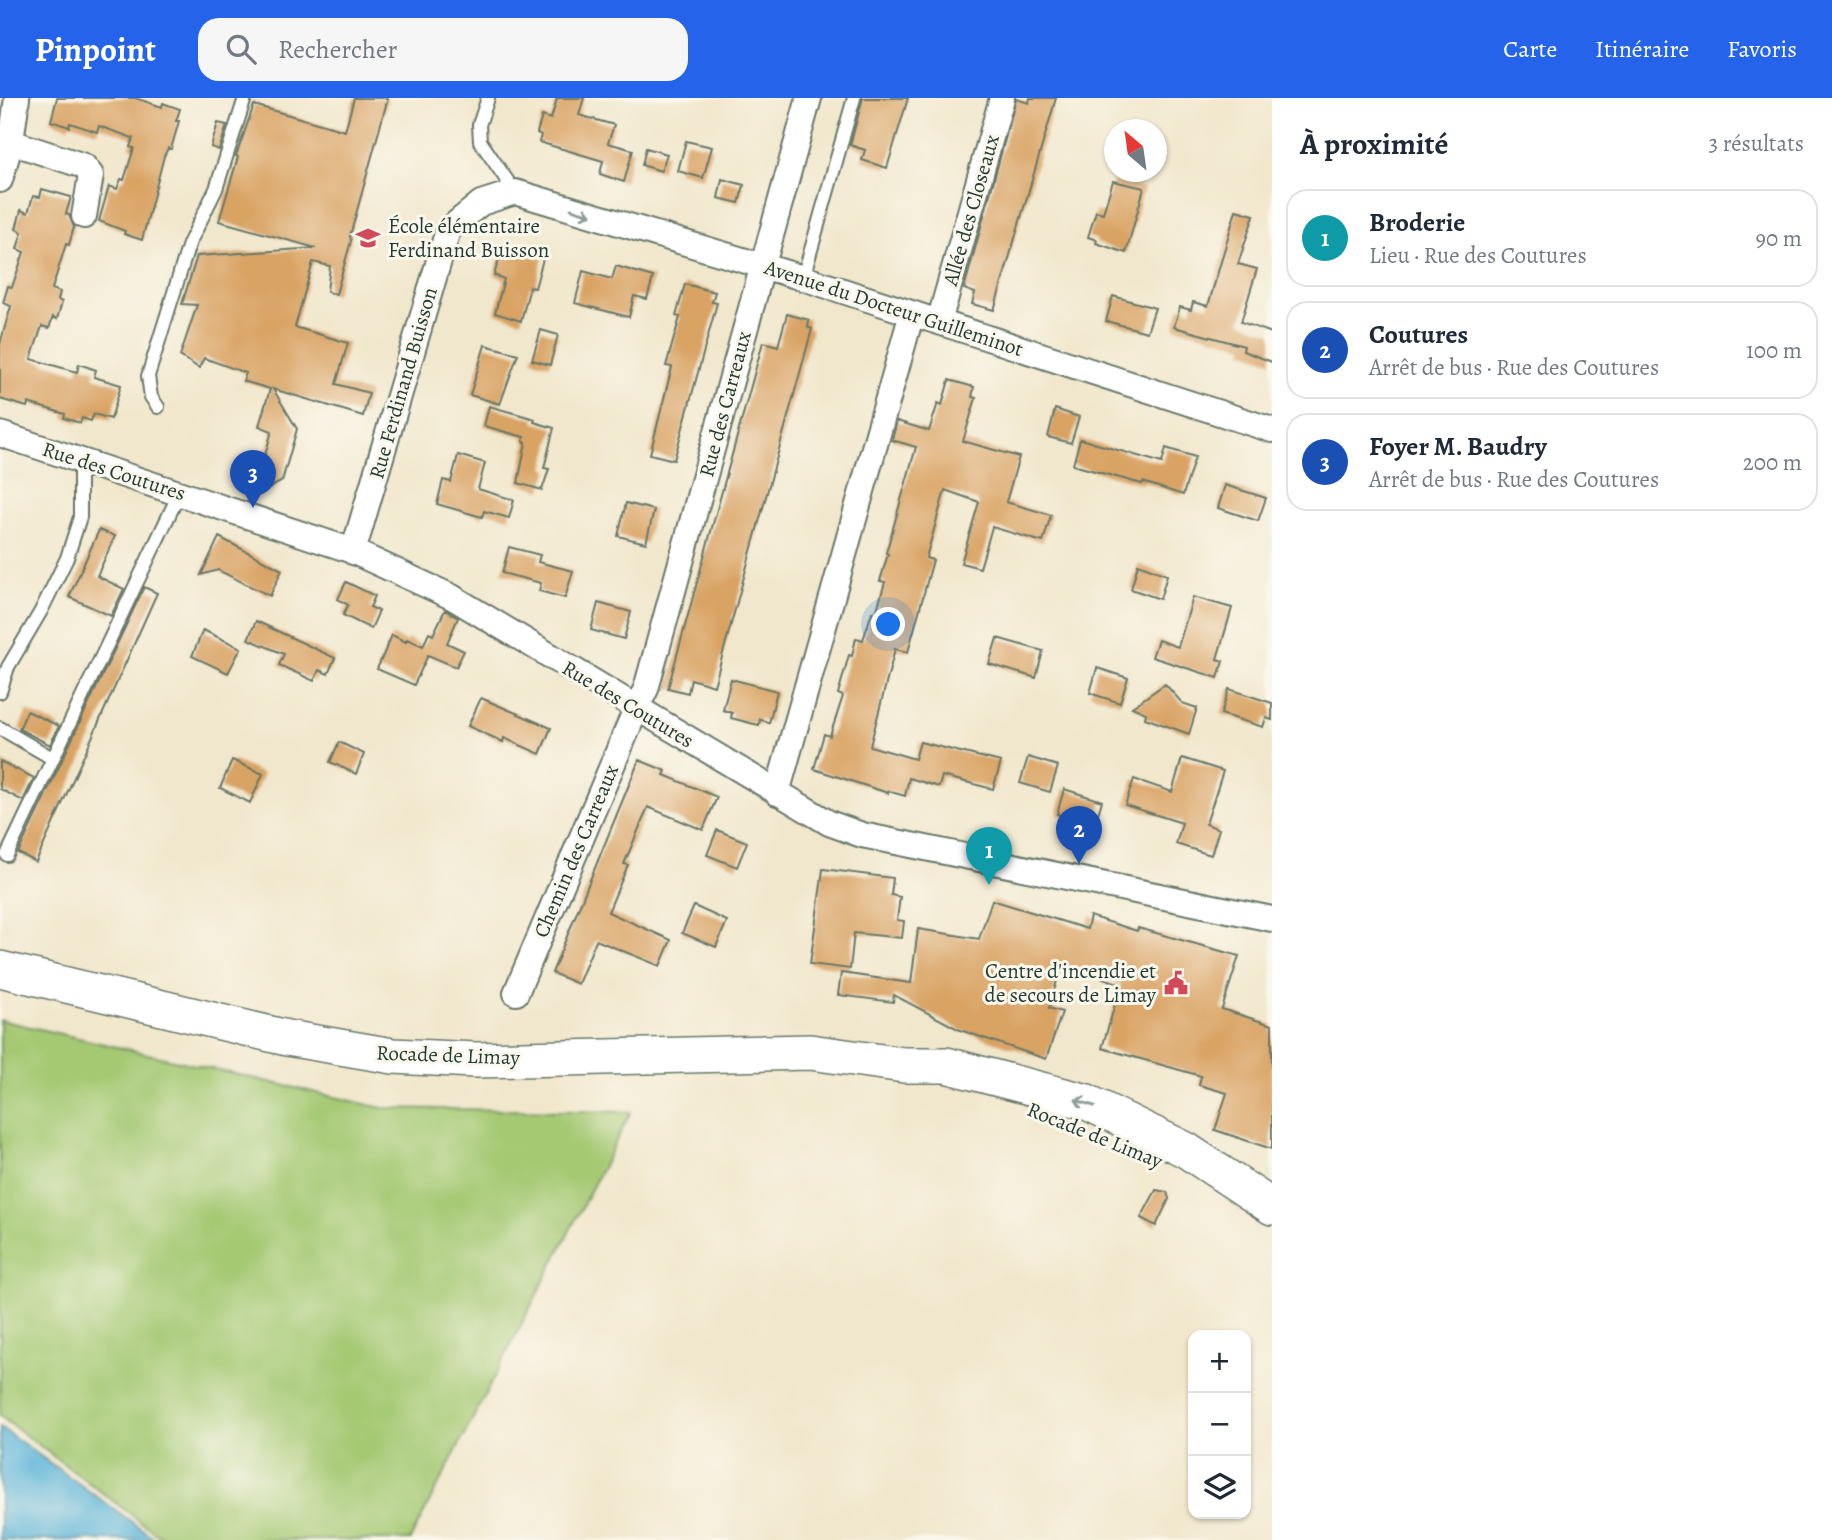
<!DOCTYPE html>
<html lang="fr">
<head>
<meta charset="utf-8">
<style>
  :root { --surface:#fff; --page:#f6f6f7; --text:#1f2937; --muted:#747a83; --line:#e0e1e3; --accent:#2563eb }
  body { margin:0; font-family:Alegreya,serif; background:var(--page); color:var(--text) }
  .controls { position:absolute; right:21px; bottom:21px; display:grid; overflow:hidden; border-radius:14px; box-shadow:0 2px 5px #0004 }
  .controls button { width:63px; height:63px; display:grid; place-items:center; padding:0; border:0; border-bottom:2px solid var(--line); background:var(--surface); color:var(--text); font:35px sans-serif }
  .compass { position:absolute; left:1104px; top:21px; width:63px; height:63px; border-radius:50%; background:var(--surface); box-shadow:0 2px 5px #0004; rotate:331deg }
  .you { position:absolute; left:889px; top:527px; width:24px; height:24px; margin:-18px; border:5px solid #fff; border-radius:50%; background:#1a73e8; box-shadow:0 0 0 10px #1a73e833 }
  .badge { display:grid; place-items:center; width:46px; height:46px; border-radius:50%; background:var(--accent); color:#fff; font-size:23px; font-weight:700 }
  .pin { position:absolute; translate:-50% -58px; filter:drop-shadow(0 2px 4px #0008) }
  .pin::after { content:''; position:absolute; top:37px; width:24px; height:21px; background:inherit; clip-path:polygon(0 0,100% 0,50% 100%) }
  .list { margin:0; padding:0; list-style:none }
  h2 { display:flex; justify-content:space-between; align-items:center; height:91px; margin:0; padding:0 28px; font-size:30px }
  h2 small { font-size:23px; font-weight:400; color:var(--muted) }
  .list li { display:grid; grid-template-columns:46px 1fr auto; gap:21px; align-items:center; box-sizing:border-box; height:98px; margin:0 14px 14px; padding:0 14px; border:2px solid var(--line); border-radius:21px }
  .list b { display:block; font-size:26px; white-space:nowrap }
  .list p { margin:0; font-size:23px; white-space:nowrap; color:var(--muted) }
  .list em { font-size:23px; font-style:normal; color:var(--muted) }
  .icon { flex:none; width:38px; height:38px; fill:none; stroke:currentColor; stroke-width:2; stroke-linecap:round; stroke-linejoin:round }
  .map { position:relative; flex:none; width:1272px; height:1442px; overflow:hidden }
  header { display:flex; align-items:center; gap:42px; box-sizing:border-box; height:98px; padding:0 35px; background:var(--accent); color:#fff }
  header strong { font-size:33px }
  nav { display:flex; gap:38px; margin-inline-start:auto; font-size:24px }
  .search { width:490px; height:63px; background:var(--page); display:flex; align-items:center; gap:18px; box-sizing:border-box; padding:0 24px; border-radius:21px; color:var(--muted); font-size:26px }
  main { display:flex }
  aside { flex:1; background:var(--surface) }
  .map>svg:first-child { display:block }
  .green { fill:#a5c973; stroke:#628354; stroke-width:2 }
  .water { fill:#5bb4d8; stroke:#3d7886; stroke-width:2 }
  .building { fill:#d9a364 }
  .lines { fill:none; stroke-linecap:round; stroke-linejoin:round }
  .service-casing { stroke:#687869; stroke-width:16 }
  .minor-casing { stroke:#687869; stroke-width:28 }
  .secondary-casing { stroke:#687869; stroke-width:38 }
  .service { stroke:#fff; stroke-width:12 }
  .minor { stroke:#fff; stroke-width:24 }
  .secondary { stroke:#fff; stroke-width:35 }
  .oneway { stroke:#8f9e9a }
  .labels { text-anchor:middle; stroke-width:6; stroke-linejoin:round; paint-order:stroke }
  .street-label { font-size:21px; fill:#1f3d34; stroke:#fbf7ec }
  .poi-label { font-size:21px; fill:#1f3d34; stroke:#fbf7ec; text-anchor:start }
</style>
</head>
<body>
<header>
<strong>Pinpoint</strong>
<div class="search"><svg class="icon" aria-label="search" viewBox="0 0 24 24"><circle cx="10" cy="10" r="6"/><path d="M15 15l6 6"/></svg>Rechercher</div>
<nav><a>Carte</a><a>Itinéraire</a><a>Favoris</a></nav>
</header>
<main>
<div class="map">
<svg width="1272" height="1442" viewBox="0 0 1272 1442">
  <rect width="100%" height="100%" fill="#fbf7ec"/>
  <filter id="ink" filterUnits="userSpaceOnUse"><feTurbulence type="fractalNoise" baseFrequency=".0143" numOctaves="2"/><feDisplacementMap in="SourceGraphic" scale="14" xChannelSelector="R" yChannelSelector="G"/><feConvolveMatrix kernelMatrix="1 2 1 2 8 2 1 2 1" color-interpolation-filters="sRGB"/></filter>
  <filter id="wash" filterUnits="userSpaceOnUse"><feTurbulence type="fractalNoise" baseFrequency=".00686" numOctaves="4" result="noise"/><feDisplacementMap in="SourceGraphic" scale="28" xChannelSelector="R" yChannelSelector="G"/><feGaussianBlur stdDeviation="1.57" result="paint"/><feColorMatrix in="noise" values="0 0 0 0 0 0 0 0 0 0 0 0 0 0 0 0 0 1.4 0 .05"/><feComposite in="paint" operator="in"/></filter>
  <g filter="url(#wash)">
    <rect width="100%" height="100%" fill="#f1e7cc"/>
    <path class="green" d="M 0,922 L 382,1010 L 631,1014 L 410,1442 L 165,1442 L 0,1318 Z"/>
    <path class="water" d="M 0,1329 L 157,1442 L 0,1442 Z"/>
    <g id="blocks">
      <path class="building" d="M 57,0 L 135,0 L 162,9 L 163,5 L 180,11 L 176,23 L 179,23 L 171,51 L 168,50 L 164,58 L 142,142 L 124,136 L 125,133 L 99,123 L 109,88 L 117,91 L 121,81 L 124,82 L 134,50 L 130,49 L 133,40 L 99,28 L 97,34 L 70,25 L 69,29 L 51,23 Z
        M 354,0 L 388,0 L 350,138 L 351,143 L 336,196 L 327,194 L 330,168 L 313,164 L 295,229 L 348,245 L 336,286 L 369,295 L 363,318 L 273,291 L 297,331 L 282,383 L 261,395 L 242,389 L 249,365 L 261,370 L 272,333 L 259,328 L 270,291 L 243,283 L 246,275 L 204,260 L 199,270 L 180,258 L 197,207 L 182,206 L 197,158 L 316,150 L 219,123 L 238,59 L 236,58 L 254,7 L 345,33 Z
        M 557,0 L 584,0 L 579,17 L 614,27 L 608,45 L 633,52 L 624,84 L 600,76 L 603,63 L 539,44 L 541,37 L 537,35 L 542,18 L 551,21 Z
        M 863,0 L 908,0 L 887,70 L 862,62 L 865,52 L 850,47 Z
        M 1030,0 L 1056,0 L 994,212 L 972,206 L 975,195 L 964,191 L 1016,1 L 1029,5 Z
        M 218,25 L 227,27 L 219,52 L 211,49 Z
        M 686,43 L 712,49 L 703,80 L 678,73 Z
        M 646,50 L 667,56 L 661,73 L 642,67 Z
        M 722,81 L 744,87 L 739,105 L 718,100 Z
        M 1113,83 L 1144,90 L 1126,155 L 1096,145 L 1097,142 L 1088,139 L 1096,113 L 1103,115 Z
        M 42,91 L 71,99 L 66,116 L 69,117 L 74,129 L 69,147 L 66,146 L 52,191 L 60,194 L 58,202 L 62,204 L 57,221 L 53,219 L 49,230 L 42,228 L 31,261 L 77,274 L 79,266 L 96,272 L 94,279 L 121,287 L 111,321 L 94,316 L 91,323 L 82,320 L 80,325 L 64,320 L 65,316 L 28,305 L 27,309 L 0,301 L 0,246 L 11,208 L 3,205 L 8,188 L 12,189 L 24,154 L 17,151 L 22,134 L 16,131 L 21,112 L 28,115 L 33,98 L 40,99 Z
        M 1236,112 L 1254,117 L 1238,166 L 1257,171 L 1241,224 L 1272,235 L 1272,264 L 1243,253 L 1244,248 L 1174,229 L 1180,209 L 1191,212 L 1193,204 L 1208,208 Z
        M 508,150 L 543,161 L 535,190 L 530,189 L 521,223 L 495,215 L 504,181 L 494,177 L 500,158 L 505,160 Z
        M 616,168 L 653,179 L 647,201 L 634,198 L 629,219 L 575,205 L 583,173 L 612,181 Z
        M 685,186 L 715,194 L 712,204 L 717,205 L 674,362 L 650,356 L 672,269 L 666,268 L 680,219 L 676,218 Z
        M 1113,198 L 1155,210 L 1147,234 L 1106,223 Z
        M 787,216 L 809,222 L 808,229 L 812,231 L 714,588 L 691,581 L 688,595 L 668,590 L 763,244 L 778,248 Z
        M 541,232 L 558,237 L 550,267 L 532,262 Z
        M 485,247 L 518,256 L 500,306 L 470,297 Z
        M 949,282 L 974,289 L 972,299 L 976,300 L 963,343 L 1019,359 L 1006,404 L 1051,417 L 1043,444 L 992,429 L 980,470 L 961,465 L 979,404 L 945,392 L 926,460 L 933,462 L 908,554 L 895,551 L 870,648 L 915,661 L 920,644 L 1001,664 L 993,691 L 942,678 L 939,689 L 909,680 L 905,698 L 888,693 L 888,695 L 814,671 L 824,636 L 830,638 L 843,598 L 838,596 L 849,557 L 852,558 L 856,540 L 863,542 L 872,514 L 876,515 L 885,484 L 880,483 L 888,456 L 886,455 L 916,349 L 892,342 L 897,323 L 929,333 L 938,305 L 942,307 Z
        M 489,308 L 535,321 L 534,324 L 554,330 L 544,370 L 549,371 L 542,392 L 518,385 L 526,344 L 523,343 L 524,339 L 484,328 Z
        M 1055,311 L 1079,319 L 1071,345 L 1048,339 Z
        M 1080,341 L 1162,365 L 1166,350 L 1195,359 L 1183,397 L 1143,384 L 1142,386 L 1073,367 Z
        M 458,357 L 485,365 L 478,391 L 514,402 L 509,420 L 484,413 L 482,419 L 437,406 L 443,382 L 451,384 Z
        M 1225,387 L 1266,400 L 1258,423 L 1218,410 Z
        M 626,405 L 654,412 L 646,445 L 618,438 Z
        M 99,432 L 115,438 L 97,478 L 124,491 L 111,518 L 69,499 Z
        M 219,439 L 282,472 L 270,498 L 218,472 L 201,477 Z
        M 509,449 L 540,457 L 538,464 L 573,473 L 565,500 L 539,493 L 541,485 L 502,475 Z
        M 1138,466 L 1167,477 L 1160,501 L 1131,491 Z
        M 346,484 L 375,498 L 370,509 L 379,513 L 371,531 L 343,517 L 348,507 L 338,501 Z
        M 144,489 L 157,495 L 36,764 L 18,755 Z
        M 1193,499 L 1232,510 L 1217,561 L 1223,563 L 1218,580 L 1152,559 L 1158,542 L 1178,549 Z
        M 598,505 L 631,514 L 624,541 L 591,532 Z
        M 445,512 L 458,520 L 447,545 L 464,553 L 456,569 L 428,557 L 414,587 L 377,571 L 392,537 L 406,544 L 407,541 L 423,548 L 429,535 L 433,537 Z
        M 256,523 L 335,560 L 328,576 L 319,572 L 314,583 L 279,567 L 284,556 L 248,541 Z
        M 203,532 L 241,550 L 228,575 L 192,558 Z
        M 997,540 L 1043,553 L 1036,580 L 989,566 Z
        M 1097,570 L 1128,580 L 1120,605 L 1090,595 Z
        M 731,581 L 777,593 L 769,625 L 760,621 L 759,627 L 750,625 L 731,620 L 732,615 L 723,612 Z
        M 1165,586 L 1182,605 L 1197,610 L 1189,636 L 1145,620 L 1146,615 L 1132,609 Z
        M 1229,591 L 1272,605 L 1272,622 L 1266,620 L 1263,629 L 1221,616 Z
        M 481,600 L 551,630 L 540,656 L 504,640 L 503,644 L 468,628 Z
        M 27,613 L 59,628 L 50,647 L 19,631 Z
        M 339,644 L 364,656 L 356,676 L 330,664 Z
        M 1028,659 L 1058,668 L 1050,694 L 1020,685 Z
        M 1182,660 L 1223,673 L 1206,726 L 1219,731 L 1211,757 L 1176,746 L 1182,725 L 1125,707 L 1134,681 L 1172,694 Z
        M 232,662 L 263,676 L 250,705 L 220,690 Z
        M 639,662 L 666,673 L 664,677 L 717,699 L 703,732 L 648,709 L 624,766 L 628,767 L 608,814 L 671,842 L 660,868 L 596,842 L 578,886 L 552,875 Z
        M 0,663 L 34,680 L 23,703 L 0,691 Z
        M 1064,691 L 1102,703 L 1094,729 L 1057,716 Z
        M 717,732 L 747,744 L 737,769 L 707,757 Z
        M 823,771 L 893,780 L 891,797 L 900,799 L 897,822 L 904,823 L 902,840 L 854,835 L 850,871 L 810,866 Z
        M 992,802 L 1087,831 L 1090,818 L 1137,833 L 1138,830 L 1239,858 L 1222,911 L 1272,927 L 1272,1051 L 1215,1032 L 1227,995 L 1199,987 L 1201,978 L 1102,950 L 1121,886 L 1062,866 L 1049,910 L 1062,914 L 1046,961 L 960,932 L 894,897 L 893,904 L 838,897 L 841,875 L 911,885 L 918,831 L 979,841 Z
        M 694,808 L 727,823 L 716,849 L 682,835 Z
        M 1156,1092 L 1167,1094 L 1169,1101 L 1156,1128 L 1141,1120 Z"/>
    </g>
  </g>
  <g filter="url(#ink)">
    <use href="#blocks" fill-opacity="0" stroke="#687869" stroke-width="2"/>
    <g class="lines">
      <g class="service-casing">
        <path id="service" d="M 488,0 L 479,27 L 480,43 L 515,94
          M 803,180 L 854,0
          M 158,309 L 151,299 L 148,278 L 189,146 L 216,91 L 245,0
          M 0,594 L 8,569 L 41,513 L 67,460 L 80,419 L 80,363
          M 0,630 L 52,660
          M 7,757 L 180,394"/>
      </g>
      <g class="minor-casing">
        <path id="minor" d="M 11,44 L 84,68 L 91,77 L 84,118
          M 0,82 L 11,44 L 17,0
          M 939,224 L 1002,0
          M 0,336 L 350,452 L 452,499 L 829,725 L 862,737 L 1272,821
          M 353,454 L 448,132 L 481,105 L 515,94 L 803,180 L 1272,332
          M 777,695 L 912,215
          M 516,895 L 636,611 L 646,591 L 809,0"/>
      </g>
      <g class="secondary-casing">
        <path id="secondary" d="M 0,871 L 287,940 L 393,958 L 475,962 L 810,954 L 904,967 L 946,967 L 1087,1004 L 1186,1052 L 1272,1109"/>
      </g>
      <use href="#service" class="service"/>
      <use href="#minor" class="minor"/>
      <use href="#secondary" class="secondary"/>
    </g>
    <defs><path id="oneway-shaft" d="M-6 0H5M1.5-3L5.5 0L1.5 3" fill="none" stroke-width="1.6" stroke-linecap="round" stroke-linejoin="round" transform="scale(1.75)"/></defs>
    <g class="oneway">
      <use href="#oneway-shaft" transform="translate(581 114) rotate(17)"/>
      <use href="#oneway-shaft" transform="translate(1085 1005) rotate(-161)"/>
    </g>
  </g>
  <defs>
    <g id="school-bare" transform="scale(1.89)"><path d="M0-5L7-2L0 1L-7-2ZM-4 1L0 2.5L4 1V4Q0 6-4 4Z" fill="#d1495b" stroke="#fbf7ec" stroke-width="2.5" paint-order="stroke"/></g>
    <g id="civic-bare" transform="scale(1.89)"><path d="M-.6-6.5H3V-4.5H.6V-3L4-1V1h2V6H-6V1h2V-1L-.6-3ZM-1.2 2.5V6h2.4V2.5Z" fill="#d1495b" stroke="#fbf7ec" stroke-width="2.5" paint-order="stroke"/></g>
  </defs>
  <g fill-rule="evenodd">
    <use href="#school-bare" x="368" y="140"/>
    <use href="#civic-bare" x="1176" y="885"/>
  </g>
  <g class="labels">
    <g class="street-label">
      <text transform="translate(971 112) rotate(-74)" y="7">Allée des Closeaux</text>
      <text transform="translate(894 210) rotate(18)" y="7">Avenue du Docteur Guilleminot</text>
      <text transform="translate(403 285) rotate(-74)" y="7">Rue Ferdinand Buisson</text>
      <text transform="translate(725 306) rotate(-75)" y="7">Rue des Carreaux</text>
      <text transform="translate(114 373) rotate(18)" y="7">Rue des Coutures</text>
      <text transform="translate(628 606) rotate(31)" y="7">Rue des Coutures</text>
      <text transform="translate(576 753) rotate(-67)" y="7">Chemin des Carreaux</text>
      <text transform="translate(448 957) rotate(2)" y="7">Rocade de Limay</text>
      <text transform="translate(1095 1037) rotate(22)" y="7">Rocade de Limay</text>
    </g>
    <g class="poi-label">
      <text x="388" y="135">École élémentaire<tspan x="388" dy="24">Ferdinand Buisson</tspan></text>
      <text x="1156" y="880" text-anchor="end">Centre d'incendie et<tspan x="1156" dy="24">de secours de Limay</tspan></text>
    </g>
  </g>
</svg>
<div class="controls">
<button>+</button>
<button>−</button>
<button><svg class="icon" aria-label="layers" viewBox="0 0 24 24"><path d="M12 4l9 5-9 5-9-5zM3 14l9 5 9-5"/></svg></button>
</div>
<svg class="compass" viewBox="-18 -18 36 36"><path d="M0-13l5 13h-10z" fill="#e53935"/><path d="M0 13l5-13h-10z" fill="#747a83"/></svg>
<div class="you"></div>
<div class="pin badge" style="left:989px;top:787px;background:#0f9aa8">1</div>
<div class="pin badge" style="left:1079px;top:766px;background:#1a4fb4">2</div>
<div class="pin badge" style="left:253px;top:410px;background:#1a4fb4">3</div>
</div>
<aside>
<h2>À proximité<small>3 résultats</small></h2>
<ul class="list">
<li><span class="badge" style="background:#0f9aa8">1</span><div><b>Broderie</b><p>Lieu · Rue des Coutures</p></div><em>90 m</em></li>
<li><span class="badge" style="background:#1a4fb4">2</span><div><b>Coutures</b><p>Arrêt de bus · Rue des Coutures</p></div><em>100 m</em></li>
<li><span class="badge" style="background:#1a4fb4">3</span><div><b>Foyer M. Baudry</b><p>Arrêt de bus · Rue des Coutures</p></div><em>200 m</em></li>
</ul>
</aside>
</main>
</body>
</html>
